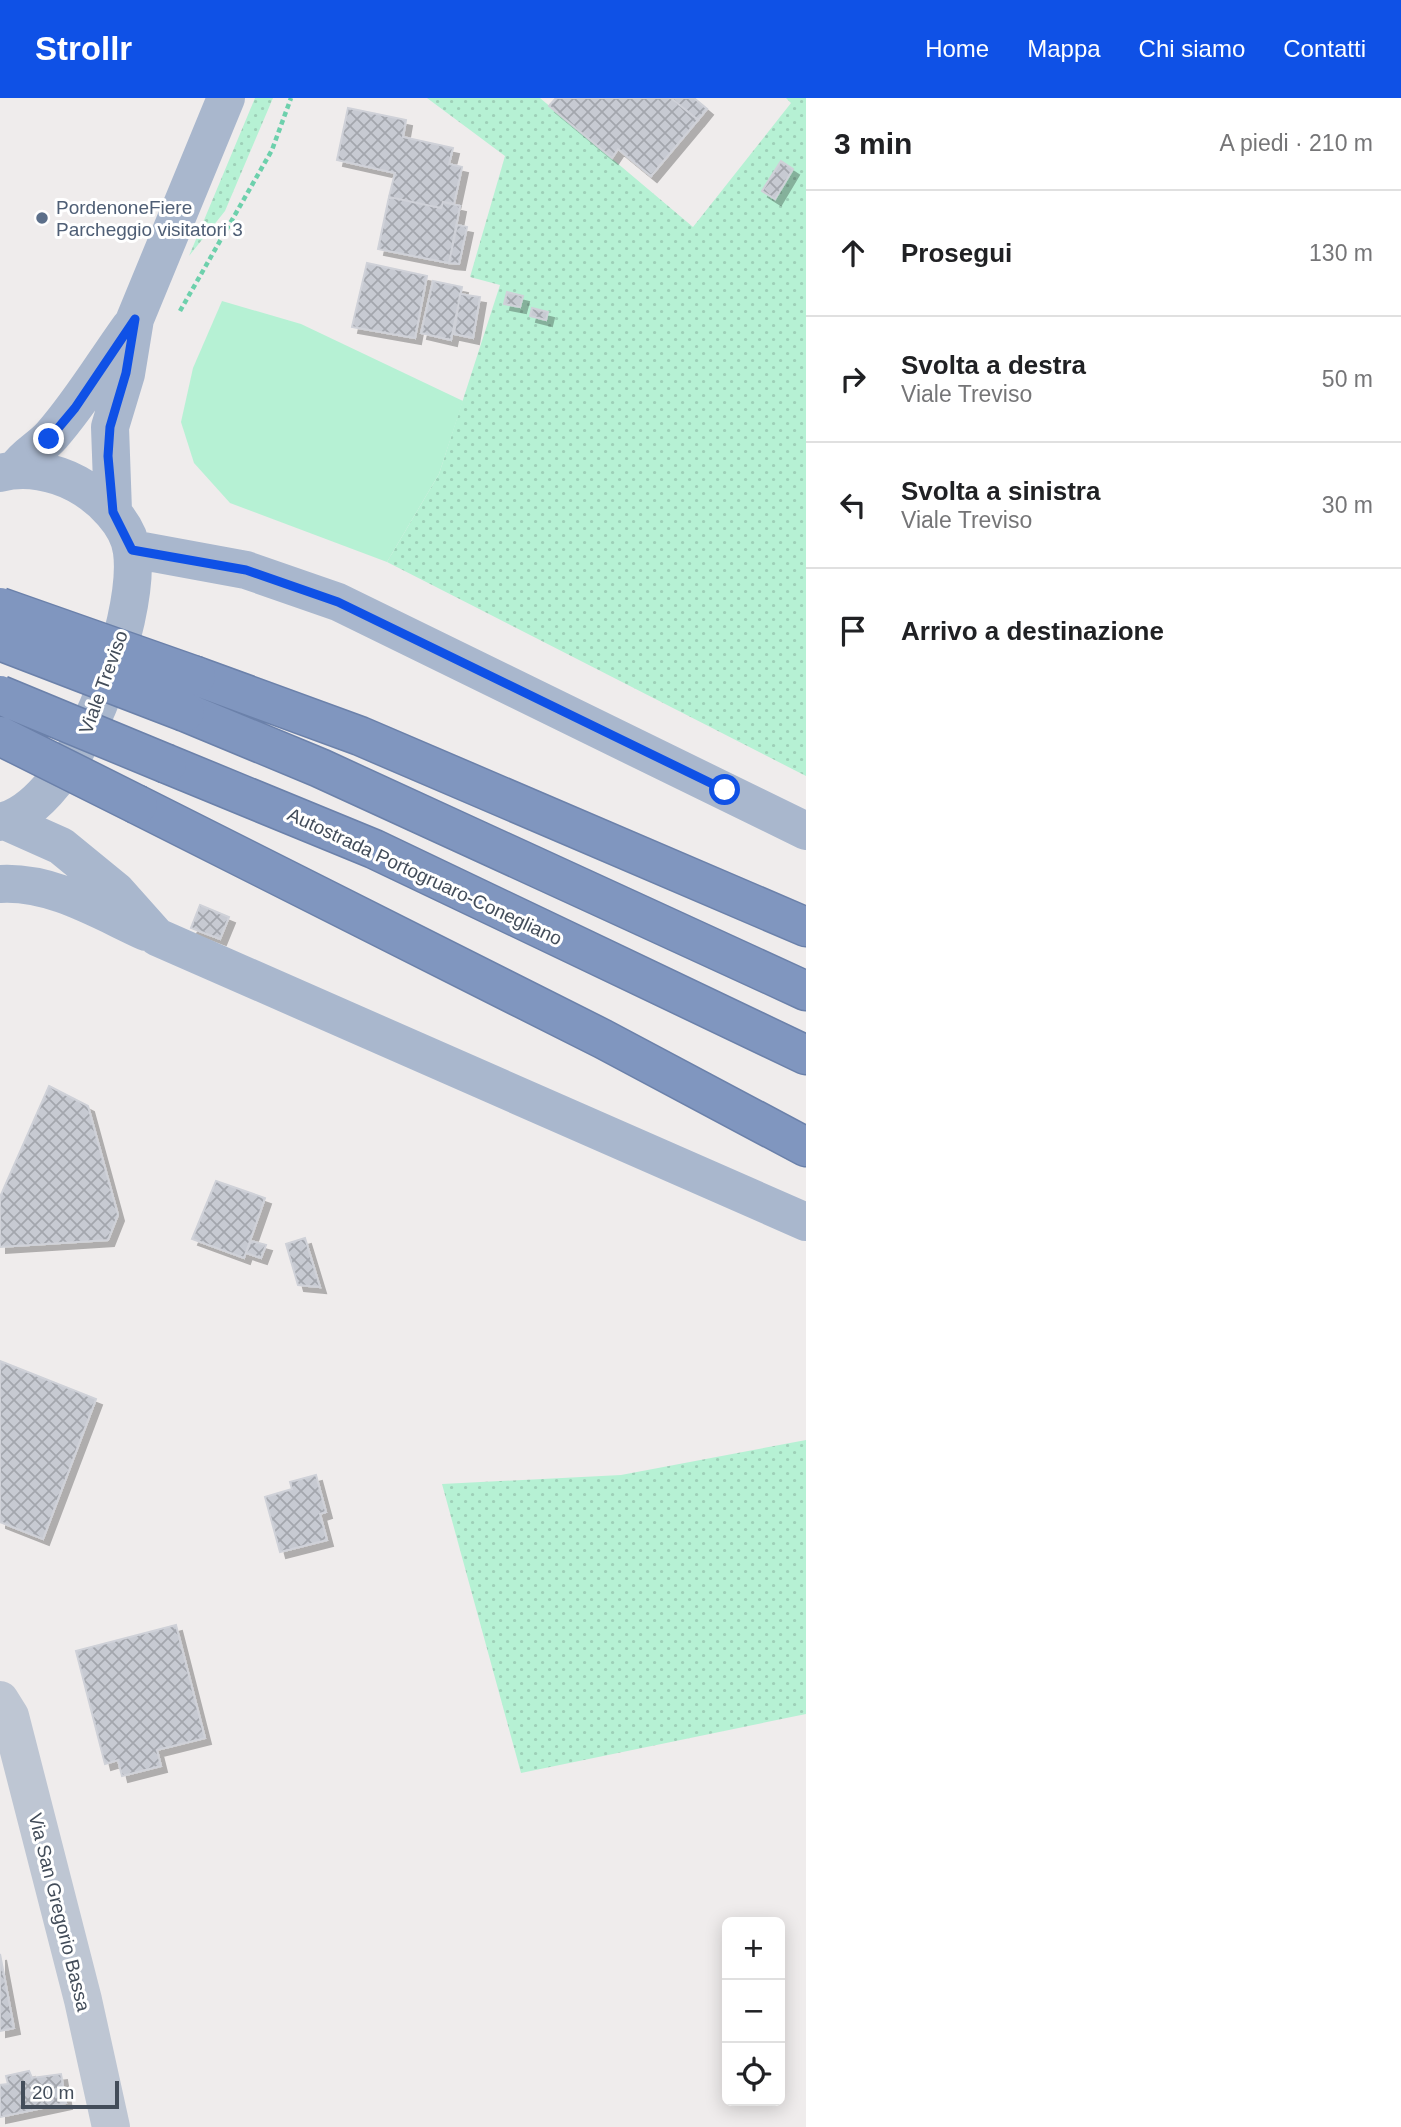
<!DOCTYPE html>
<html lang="it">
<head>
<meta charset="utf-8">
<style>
  :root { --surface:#fff; --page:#f2f2f2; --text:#202124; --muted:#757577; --line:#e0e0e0; --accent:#0f51e6 }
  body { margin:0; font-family:Arial,sans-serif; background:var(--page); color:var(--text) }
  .controls { position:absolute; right:21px; bottom:21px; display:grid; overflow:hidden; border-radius:10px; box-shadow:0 4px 18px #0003 }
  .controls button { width:63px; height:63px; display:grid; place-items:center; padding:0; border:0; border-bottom:2px solid var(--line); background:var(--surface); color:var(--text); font:35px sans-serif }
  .scale { position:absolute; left:21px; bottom:18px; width:98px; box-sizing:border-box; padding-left:7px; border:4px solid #434d5a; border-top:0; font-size:19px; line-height:24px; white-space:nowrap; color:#434d5a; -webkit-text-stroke:5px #fff; paint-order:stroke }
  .stop { position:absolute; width:21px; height:21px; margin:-16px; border:5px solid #0f51e6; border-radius:50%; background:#fff }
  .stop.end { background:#0f51e6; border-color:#fff; box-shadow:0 2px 7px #0008 }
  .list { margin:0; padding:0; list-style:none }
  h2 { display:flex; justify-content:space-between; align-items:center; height:91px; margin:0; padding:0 28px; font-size:30px }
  h2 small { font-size:23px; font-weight:400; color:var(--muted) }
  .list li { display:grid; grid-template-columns:46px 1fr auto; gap:21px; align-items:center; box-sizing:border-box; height:126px; padding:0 28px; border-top:2px solid var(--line) }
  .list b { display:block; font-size:26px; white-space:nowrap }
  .list p { margin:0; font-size:23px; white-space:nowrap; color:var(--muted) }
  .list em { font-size:23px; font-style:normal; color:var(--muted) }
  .icon { flex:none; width:38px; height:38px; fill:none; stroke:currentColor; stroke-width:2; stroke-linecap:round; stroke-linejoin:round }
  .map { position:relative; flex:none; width:806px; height:2029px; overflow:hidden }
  header { display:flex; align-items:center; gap:42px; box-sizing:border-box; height:98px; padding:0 35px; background:var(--accent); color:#fff }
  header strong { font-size:33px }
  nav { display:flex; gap:38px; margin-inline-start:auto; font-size:24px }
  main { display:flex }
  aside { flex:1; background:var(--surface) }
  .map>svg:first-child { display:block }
  .grass { fill:url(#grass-dots) }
  .garden { fill:#b6f1d4 }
  .building { fill:url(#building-cross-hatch); stroke:#cfd1d8; stroke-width:2; filter:url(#shadow) }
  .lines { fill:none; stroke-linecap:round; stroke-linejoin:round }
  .highway-casing { stroke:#6b81aa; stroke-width:41 }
  .path { stroke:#6dd0ac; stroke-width:4.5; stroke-dasharray:5 3.5; stroke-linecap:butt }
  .minor { stroke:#bec6d3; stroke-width:38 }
  .major { stroke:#a9b7cd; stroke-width:38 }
  .highway { stroke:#8096bf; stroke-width:38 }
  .highway-bridge-casing { stroke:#6b81aa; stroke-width:41; stroke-linecap:butt }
  .highway-bridge { stroke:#8096bf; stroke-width:38 }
  .route { stroke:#0f51e6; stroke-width:9 }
  .service-dot { fill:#5c6f8a; stroke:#fff; stroke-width:2.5 }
  .labels { text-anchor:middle; stroke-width:6; stroke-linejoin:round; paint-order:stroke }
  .service-label { font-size:19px; fill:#4e5e75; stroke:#fff; text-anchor:start }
  .street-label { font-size:19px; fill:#434d5a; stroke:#fff }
</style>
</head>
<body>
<header>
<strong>Strollr</strong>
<nav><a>Home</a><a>Mappa</a><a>Chi siamo</a><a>Contatti</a></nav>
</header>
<main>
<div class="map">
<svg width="806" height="2029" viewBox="0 0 806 2029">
  <defs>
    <pattern id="grass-dots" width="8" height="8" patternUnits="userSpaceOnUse" patternTransform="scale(1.75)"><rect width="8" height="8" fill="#b6f1d4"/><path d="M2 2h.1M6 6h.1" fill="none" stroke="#9ed0b8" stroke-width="1.8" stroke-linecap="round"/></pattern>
    <pattern id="building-cross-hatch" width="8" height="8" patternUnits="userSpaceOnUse" patternTransform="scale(1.75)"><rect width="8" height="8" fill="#c7cad2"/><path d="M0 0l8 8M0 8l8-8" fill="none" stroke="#a3a6ad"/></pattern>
    <filter id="shadow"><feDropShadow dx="6" dy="6" stdDeviation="0" flood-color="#0004"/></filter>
  </defs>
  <rect width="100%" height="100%" fill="#efecec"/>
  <path class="grass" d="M 255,0 L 273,0 L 225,113 L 189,158 Z
    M 427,0 L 540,0 L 693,129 L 791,5 L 786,0 L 806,0 L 806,678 L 387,464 L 439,376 L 500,187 L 470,179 L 505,58 Z
    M 806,1342 L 806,1616 L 521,1675 L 442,1386 L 621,1377 Z"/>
  <path class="garden" d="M 222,203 L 301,226 L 463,303 L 439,376 L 387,464 L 230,405 L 194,365 L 181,324 L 193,270 Z"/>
  <path class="building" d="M 556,0 L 671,0 L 698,22 L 651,78 L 618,51 L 612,60 L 549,8 Z
    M 671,0 L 694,0 L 707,11 L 698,22 Z
    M 348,10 L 406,22 L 403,39 L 453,50 L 449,66 L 462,69 L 454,106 L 443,104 L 441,110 L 389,99 L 395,75 L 337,62 Z
    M 781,63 L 793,71 L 775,101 L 762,93 Z
    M 389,99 L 441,110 L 443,104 L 460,108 L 449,165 L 378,151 Z
    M 457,127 L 467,129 L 459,166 L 449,165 Z
    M 367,165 L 427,178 L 415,240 L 352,229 Z
    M 433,183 L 462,189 L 451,242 L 421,235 Z
    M 507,194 L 523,198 L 520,209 L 504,206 Z
    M 460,196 L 480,199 L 473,240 L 454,236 Z
    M 532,210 L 548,214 L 546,222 L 530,218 Z
    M 200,807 L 229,819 L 220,841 L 191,830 Z
    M 49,988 L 88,1008 L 118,1117 L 108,1142 L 0,1149 L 0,1099 Z
    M 216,1083 L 265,1100 L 244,1160 L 192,1141 Z
    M 305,1140 L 320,1189 L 298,1187 L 286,1146 Z
    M 251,1143 L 266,1147 L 261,1160 L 246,1155 Z
    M 0,1263 L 96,1301 L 43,1441 L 0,1424 Z
    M 316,1377 L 326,1414 L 320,1416 L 327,1442 L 280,1454 L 265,1399 L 292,1391 L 290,1384 Z
    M 176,1527 L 205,1640 L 157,1652 L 161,1668 L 122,1678 L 118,1662 L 105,1666 L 76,1553 Z
    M 0,1856 L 14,1930 L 0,1933 Z
    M 29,1973 L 32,1980 L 61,1976 L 66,2005 L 0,2019 L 0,1987 L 8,1986 L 6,1978 Z"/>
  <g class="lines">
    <g class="highway-casing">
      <path id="highway" d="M 196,578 L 360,638 L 806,829
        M 185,614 L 320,670 L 806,893
        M 167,666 L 374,751 L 806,957
        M 138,707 L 603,941 L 806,1049"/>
    </g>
    <path class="path" d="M 180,213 L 272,52 L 291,0"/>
    <path class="minor" d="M 0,1602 L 10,1618 L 83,1902 L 111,2029"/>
    <path class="major" d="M 16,371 C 26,356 41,350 52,337 C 81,304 104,265 130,229
      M 0,375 C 25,368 55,374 77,386 C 101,399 129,426 132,454 C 141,522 76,708 0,724
      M 113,413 L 110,329 L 126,276 L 135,221 L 226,0
      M 132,451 L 246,472 L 338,504 L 806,733
      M 5,723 L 61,748 L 116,793 L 157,839 L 806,1124
      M 0,786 C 52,783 100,813 146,834"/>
    <use href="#highway" class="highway"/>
    <g class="highway-bridge-casing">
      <path id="highway-bridge" d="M 0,509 L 196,578
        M 0,543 L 185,614
        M 0,597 L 167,666
        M 0,638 L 138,707"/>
    </g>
    <use href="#highway-bridge" class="highway-bridge"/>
  </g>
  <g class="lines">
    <path class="route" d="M 49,341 L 75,310 L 135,221 L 126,275 L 110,329 L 108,358 L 113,414 L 132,452 L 246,472 L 338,504 L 725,692"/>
  </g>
  <circle class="service-dot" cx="42" cy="120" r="7"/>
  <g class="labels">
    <g class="service-label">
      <text x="56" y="116">PordenoneFiere<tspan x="56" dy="22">Parcheggio visitatori 3</tspan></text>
    </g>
    <g class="street-label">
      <text transform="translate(103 584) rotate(-70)" y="7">Viale Treviso</text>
      <text transform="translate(425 778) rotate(25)" y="7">Autostrada Portogruaro-Conegliano</text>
      <text transform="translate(60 1814) rotate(76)" y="7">Via San Gregorio Bassa</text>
    </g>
  </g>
</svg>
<div class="controls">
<button>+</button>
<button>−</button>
<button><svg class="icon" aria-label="locate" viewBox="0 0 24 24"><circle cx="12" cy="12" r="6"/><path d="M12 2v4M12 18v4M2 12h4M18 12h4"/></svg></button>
</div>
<div class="scale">20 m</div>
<div class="stop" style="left:725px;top:692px"></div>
<div class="stop end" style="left:49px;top:341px"></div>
</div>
<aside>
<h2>3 min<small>A piedi · 210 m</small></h2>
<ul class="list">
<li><svg class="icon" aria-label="ahead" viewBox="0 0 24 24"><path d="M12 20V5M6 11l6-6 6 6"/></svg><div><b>Prosegui</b></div><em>130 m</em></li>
<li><svg class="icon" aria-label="right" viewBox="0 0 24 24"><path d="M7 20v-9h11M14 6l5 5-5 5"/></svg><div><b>Svolta a destra</b><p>Viale Treviso</p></div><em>50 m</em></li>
<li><svg class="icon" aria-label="left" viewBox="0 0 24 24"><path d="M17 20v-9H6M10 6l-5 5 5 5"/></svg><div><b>Svolta a sinistra</b><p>Viale Treviso</p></div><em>30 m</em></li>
<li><svg class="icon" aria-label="arrive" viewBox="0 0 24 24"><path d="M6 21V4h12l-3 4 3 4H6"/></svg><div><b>Arrivo a destinazione</b></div></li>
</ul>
</aside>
</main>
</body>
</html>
